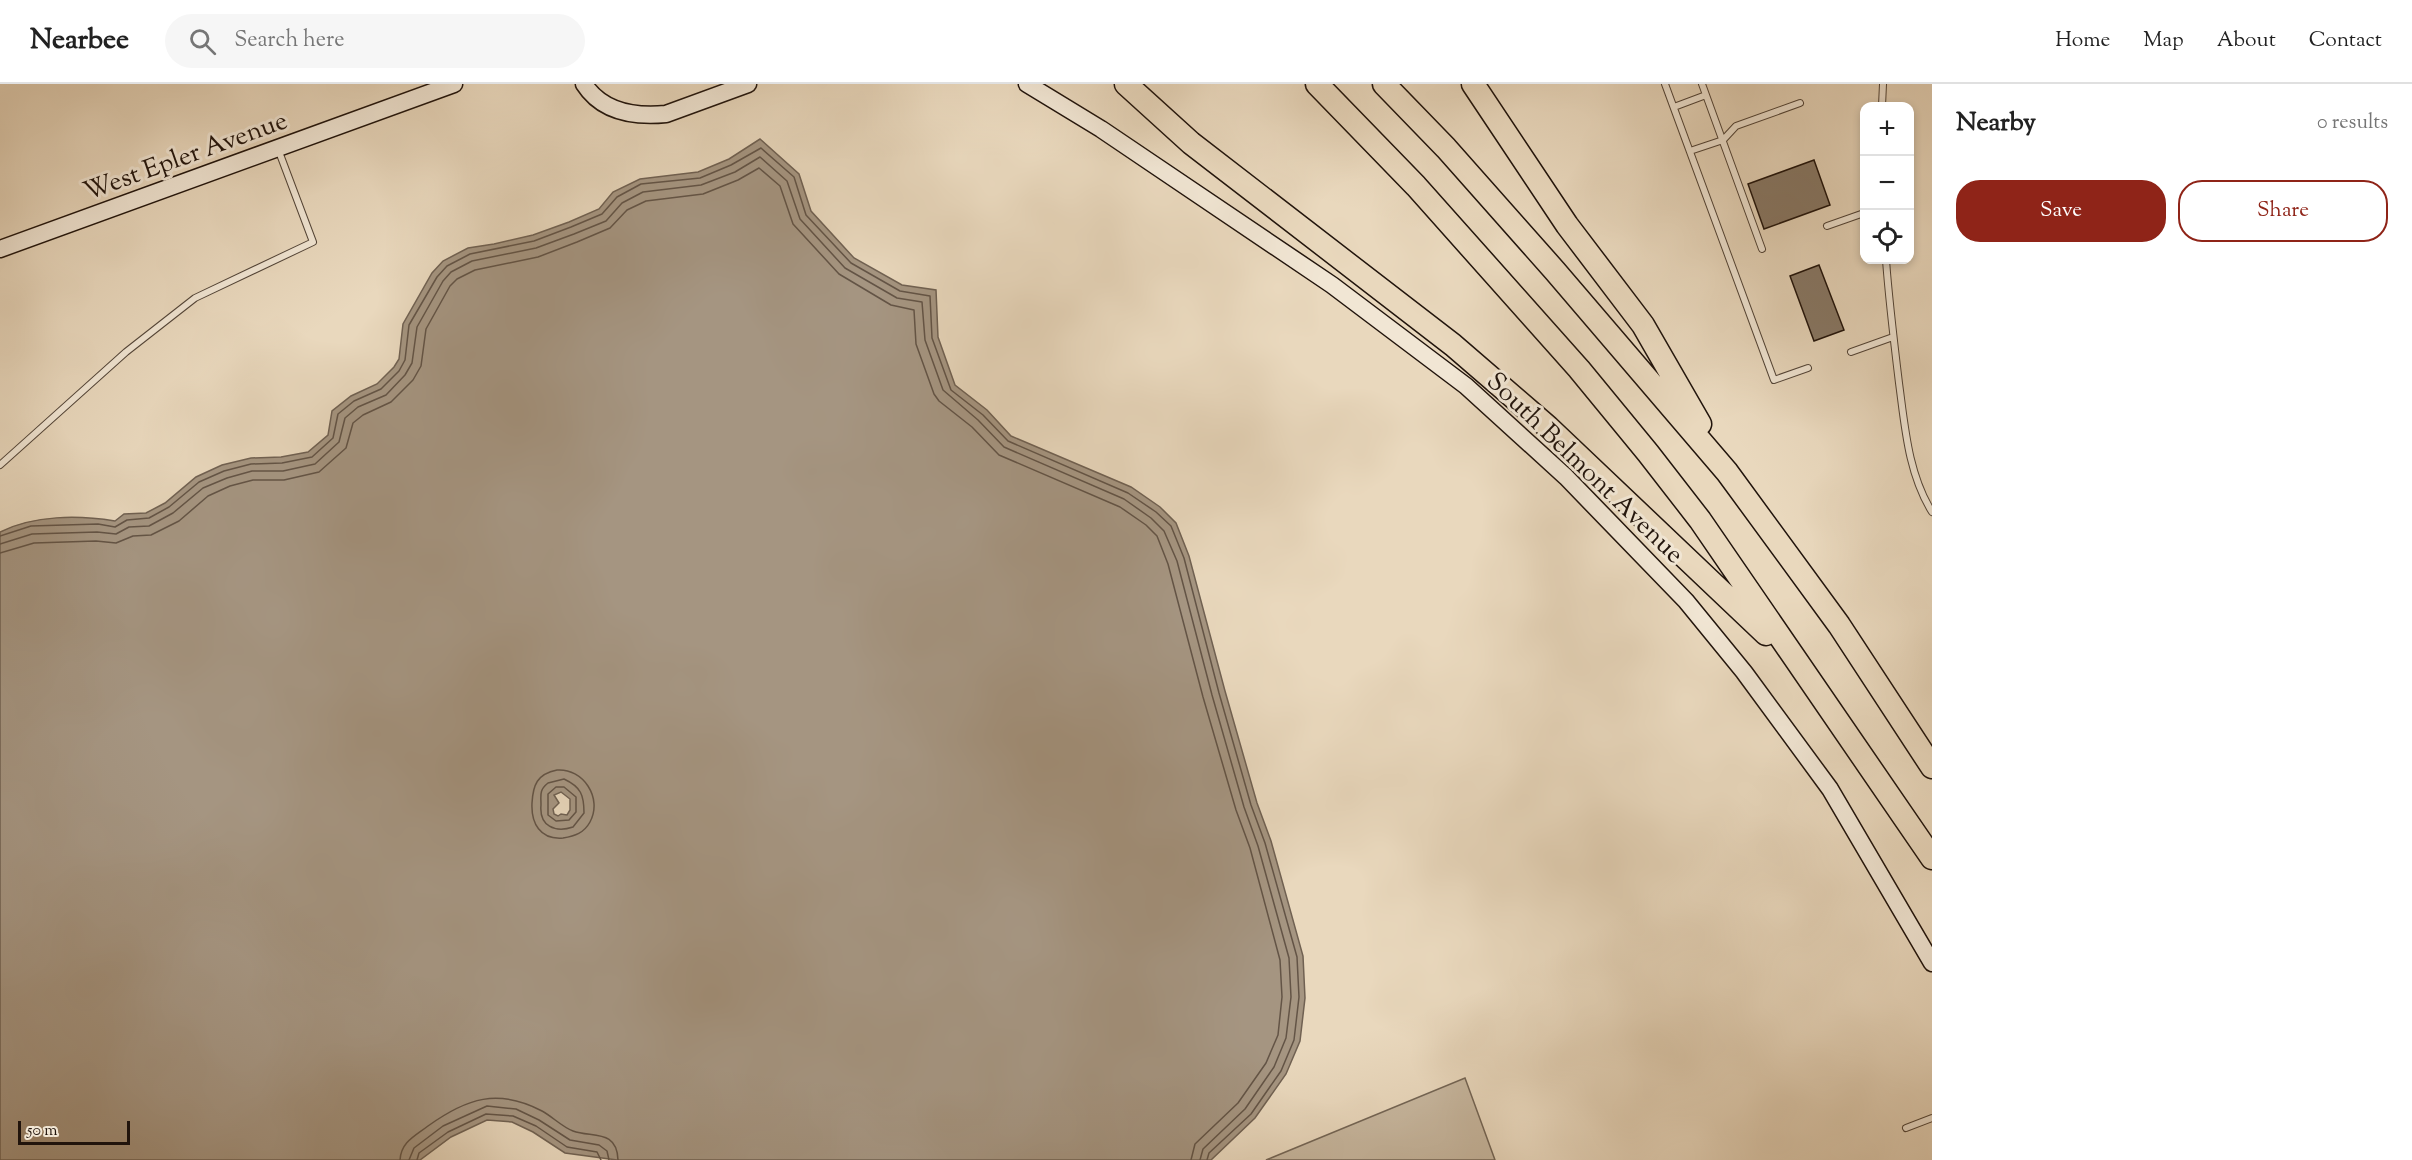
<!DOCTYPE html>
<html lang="en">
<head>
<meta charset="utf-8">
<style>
  :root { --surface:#fff; --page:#f6f6f6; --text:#222; --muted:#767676; --line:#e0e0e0; --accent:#8f2418 }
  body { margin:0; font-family:"Sorts Mill Goudy",serif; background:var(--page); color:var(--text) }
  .controls { position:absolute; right:18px; top:18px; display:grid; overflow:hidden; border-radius:12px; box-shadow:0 3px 9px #0003 }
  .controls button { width:54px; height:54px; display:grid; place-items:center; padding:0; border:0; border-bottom:2px solid var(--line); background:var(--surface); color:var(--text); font:30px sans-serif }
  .scale { position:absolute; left:18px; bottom:15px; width:112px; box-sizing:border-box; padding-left:6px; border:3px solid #21140c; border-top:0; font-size:16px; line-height:21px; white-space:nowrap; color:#21140c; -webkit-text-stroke:4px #f1e6d4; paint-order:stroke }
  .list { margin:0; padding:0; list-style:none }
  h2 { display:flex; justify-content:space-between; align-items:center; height:78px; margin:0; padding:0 24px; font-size:26px }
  h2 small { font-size:20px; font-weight:400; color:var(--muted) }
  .actions { display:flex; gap:12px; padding:18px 24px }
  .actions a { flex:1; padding:14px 0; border:2px solid var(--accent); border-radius:24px; text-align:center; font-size:21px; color:var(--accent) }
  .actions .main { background:var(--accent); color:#fff }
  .icon { flex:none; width:33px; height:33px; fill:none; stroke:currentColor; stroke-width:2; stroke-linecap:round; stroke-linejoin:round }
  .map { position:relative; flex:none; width:1932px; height:1076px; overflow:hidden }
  header { display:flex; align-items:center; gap:36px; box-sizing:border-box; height:84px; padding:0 30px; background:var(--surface); border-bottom:2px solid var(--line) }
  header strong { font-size:28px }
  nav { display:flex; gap:33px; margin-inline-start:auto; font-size:21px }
  .search { width:420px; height:54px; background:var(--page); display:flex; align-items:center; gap:15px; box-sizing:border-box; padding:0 21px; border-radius:33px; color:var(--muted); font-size:22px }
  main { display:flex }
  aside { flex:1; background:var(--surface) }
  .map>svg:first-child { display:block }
  .green { fill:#c7b79f; stroke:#746656; stroke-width:1.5 }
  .water { fill:#a59581; stroke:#706152; stroke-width:1.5; fill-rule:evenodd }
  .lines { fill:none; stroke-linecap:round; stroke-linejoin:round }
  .shore { stroke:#635446; stroke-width:1.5 }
  .building { fill:#897a68; stroke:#21140c; stroke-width:1.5 }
  .lane-casing { stroke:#534538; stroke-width:8 }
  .secondary-casing { stroke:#21140c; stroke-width:19 }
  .highway-casing { stroke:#21140c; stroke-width:25 }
  .lane { stroke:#f1e6d4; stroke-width:6 }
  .secondary { stroke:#f1e6d4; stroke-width:16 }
  .highway { stroke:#e9d8bd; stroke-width:22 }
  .labels { text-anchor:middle; stroke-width:6; stroke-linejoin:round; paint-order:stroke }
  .street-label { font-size:26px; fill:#21140c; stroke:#f1e6d4 }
</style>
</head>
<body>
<header>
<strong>Nearbee</strong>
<div class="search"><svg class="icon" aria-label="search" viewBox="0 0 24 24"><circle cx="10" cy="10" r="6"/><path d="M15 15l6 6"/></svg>Search here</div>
<nav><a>Home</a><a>Map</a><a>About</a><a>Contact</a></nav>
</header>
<main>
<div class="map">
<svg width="1932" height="1076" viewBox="0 0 1932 1076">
  <rect width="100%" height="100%" fill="#e9d8bd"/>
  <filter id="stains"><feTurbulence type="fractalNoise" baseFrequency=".00333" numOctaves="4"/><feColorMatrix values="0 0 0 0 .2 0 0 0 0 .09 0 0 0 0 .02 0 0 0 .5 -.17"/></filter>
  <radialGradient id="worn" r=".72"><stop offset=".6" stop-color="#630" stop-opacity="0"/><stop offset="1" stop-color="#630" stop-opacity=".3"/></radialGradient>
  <path class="green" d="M 1465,994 L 1495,1076 L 1266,1076 Z"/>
  <path class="water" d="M 760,55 L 799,90 L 811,127 L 854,174 L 902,201 L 936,206 L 938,253 L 955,301 L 987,326 L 1011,352 L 1131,403 L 1160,423 L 1176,439 L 1189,472 L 1225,607 L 1257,719 L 1271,757 L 1303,872 L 1305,914 L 1300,957 L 1286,990 L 1255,1034 L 1211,1076 L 617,1076 L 565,1069 L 533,1048 L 512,1038 L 487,1036 L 451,1053 L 420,1076 L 0,1076 L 0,448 C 34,431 78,431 115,437 L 124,430 L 146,429 L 165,419 L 196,393 L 222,381 L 251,374 L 281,373 L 308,368 L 328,351 L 332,327 L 351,312 L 377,300 L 394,283 L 399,275 L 403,240 L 432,189 L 443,177 L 468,164 L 494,160 L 533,151 L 569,138 L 599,125 L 613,108 L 640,95 L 698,88 L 729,75 ZM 561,708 L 570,715 L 570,726 L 567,731 L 561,730 L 558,732 L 554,730 L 553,725 L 559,719 L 554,711 Z"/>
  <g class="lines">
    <path class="shore" d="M 0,452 L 31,442 L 98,440 L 115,443 L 127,436 L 149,434 L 169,423 L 199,398 L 224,387 L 251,380 L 282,379 L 312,373 L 333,354 L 338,330 L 354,317 L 381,305 L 399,287 L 405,276 L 409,241 L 437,193 L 447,182 L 470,170 L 534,157 L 571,143 L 602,130 L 617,113 L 641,100 L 700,94 L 731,81 L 761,64 L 794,93 L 806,131 L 851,179 L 900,207 L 930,212 L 932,254 L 951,306 L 983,331 L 1008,357 L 1128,409 L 1156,428 L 1171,442 L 1184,474 L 1219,609 L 1251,721 L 1265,759 L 1297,873 L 1299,913 L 1294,956 L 1281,987 L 1251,1030 L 1209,1069 L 1207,1076
      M 0,460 L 32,450 L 97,448 L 116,450 L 129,443 L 149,442 L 173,429 L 203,404 L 227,394 L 252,387 L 283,387 L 315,380 L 339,358 L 345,334 L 358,323 L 386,311 L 405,291 L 412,279 L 417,243 L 443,197 L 451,188 L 472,177 L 536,164 L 574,150 L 606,137 L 622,119 L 643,108 L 701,101 L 735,88 L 760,73 L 787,97 L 800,135 L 845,184 L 897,214 L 922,218 L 925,256 L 943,306 L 978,336 L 1004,363 L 1124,415 L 1151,434 L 1164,447 L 1177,477 L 1212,611 L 1244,723 L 1258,762 L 1289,874 L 1291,913 L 1286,954 L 1274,983 L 1245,1025 L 1203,1065 L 1200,1076
      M 0,469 L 34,459 L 96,457 L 116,459 L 133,452 L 151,451 L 179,437 L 208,412 L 230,402 L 253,396 L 284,396 L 319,388 L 346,364 L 353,339 L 363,331 L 391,318 L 413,296 L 421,282 L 426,245 L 450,202 L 457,195 L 475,186 L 538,173 L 577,158 L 610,144 L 627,126 L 646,117 L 703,110 L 738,96 L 759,84 L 780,102 L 793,140 L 839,190 L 891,221 L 914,226 L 916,260 L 934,310 L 939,317 L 972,343 L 999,371 L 1120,423 L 1146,441 L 1157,452 L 1168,480 L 1203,613 L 1236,726 L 1250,764 L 1280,876 L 1282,913 L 1278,951 L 1266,979 L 1238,1019 L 1195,1060 L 1191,1076
      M 557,686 C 583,684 603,714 590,738 C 584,749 575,752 563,754 C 540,756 531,739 532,719 C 533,701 537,690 557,686 Z
      M 564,695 C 581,703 584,711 584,729 L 573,743 C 555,749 539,742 541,721 C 541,711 539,706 548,699 Z
      M 556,703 L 564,703 L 576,713 L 576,728 L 569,736 L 556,737 L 548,731 L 548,710 Z
      M 400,1076 C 401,1058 415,1052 428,1042 C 467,1014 498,1004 542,1027 C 553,1033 562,1043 573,1047 C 592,1054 617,1045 618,1076
      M 409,1076 L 414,1064 L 443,1042 L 487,1022 L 516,1025 L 539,1036 L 570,1056 L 599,1061 L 607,1067 L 609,1076
      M 417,1076 L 419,1069 L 448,1048 L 486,1030 L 513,1032 L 536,1042 L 567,1063 L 597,1068 L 601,1076"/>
  </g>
  <path class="building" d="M 1814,76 L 1830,121 L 1764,145 L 1748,100 Z
    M 1819,181 L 1844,246 L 1814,257 L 1790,192 Z"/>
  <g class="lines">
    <g class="lane-casing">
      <path id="lane" d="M 1665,0 L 1774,296 L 1808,284
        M 1702,0 L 1762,165
        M 1882,22 L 1883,0
        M 1674,23 L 1706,11
        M 1690,67 L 1723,56 L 1736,42 L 1800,19
        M 1827,142 L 1864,129
        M 1886,176 C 1889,217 1894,258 1899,299 C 1905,343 1908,389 1932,428
        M 1851,268 L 1893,253
        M 0,381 L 126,268 L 195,214 L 313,158 L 278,65
        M 1906,1044 L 1932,1034"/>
    </g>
    <g class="secondary-casing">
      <path id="secondary" d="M 584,0 C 602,28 635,33 666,30 L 748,0
        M 1027,0 L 1101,45 L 1332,201 L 1466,302 L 1566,393 L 1686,517 L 1744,588 L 1830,705 L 1932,879
        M 0,165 L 454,0"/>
    </g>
    <g class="highway-casing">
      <path id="highway" d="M 1126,0 L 1191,59 L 1453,261 L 1548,343 L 1766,550
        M 1317,0 L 1416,102 L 1579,285 L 1648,369 L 1700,436 L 1932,774
        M 1384,0 L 1446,64 L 1555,187 L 1727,388 L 1839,541 L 1932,683
        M 1473,0 L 1567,141 L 1643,241 L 1700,340"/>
    </g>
    <use href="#lane" class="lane"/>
    <use href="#secondary" class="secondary"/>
    <use href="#highway" class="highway"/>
  </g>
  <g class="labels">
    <g class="street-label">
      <text transform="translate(185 71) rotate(-20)" y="9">West Epler Avenue</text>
      <text transform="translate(1586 383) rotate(44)" y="9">South Belmont Avenue</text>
    </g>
  </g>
  <rect width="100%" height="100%" filter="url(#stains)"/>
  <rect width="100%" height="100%" fill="url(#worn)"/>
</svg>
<div class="controls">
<button>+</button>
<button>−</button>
<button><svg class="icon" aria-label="locate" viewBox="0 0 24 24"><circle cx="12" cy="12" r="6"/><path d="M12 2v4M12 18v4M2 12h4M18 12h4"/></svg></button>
</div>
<div class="scale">50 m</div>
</div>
<aside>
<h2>Nearby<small>0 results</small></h2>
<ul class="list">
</ul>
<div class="actions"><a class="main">Save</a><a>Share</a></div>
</aside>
</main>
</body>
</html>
